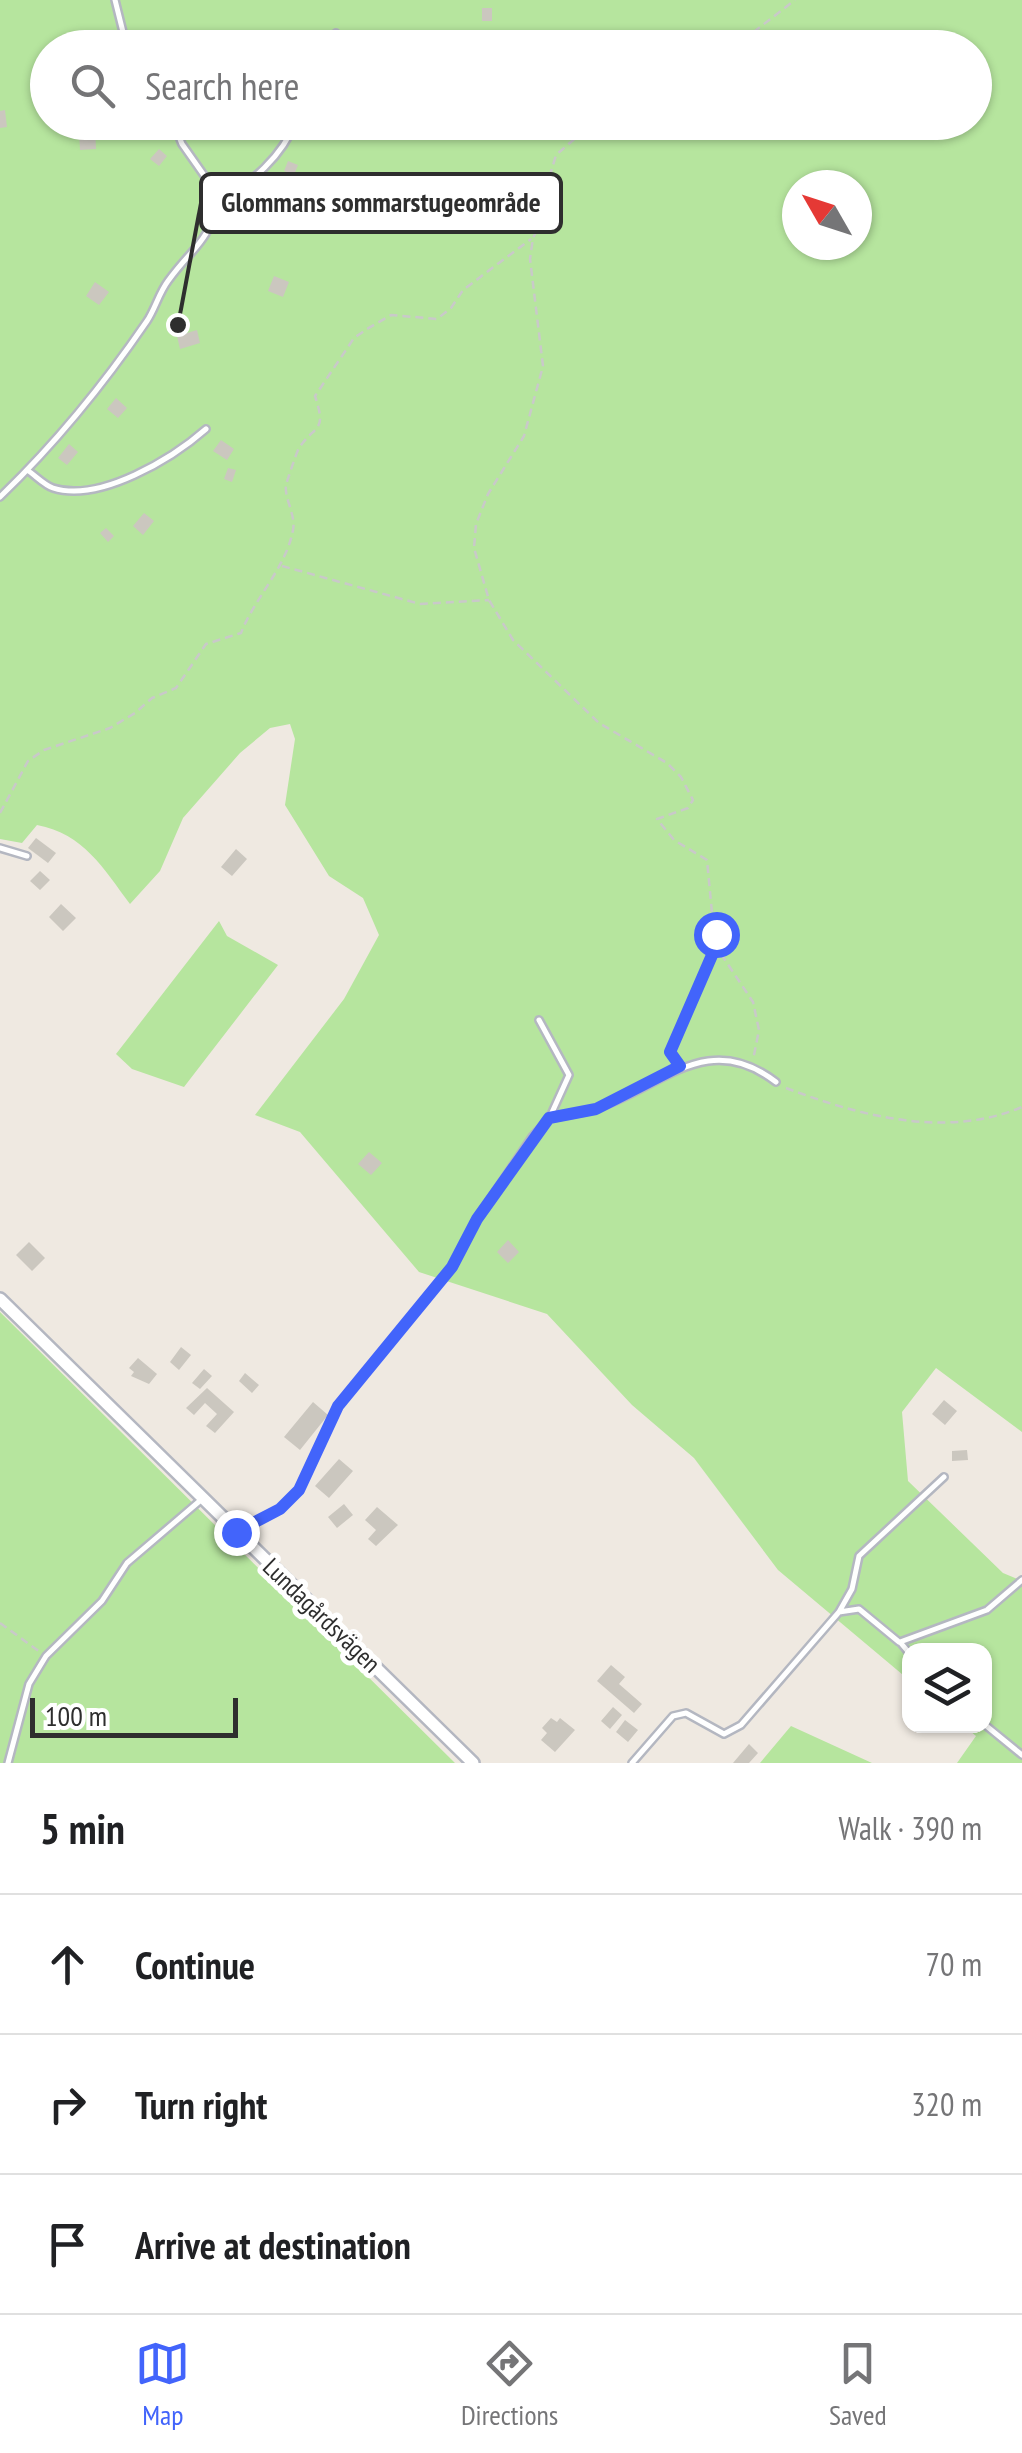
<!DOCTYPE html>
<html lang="en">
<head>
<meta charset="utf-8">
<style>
  :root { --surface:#fff; --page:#f6f6f6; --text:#202124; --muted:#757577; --line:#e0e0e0; --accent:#4264fb }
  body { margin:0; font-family:"PT Sans Narrow",sans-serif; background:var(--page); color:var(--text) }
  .controls { position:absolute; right:30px; bottom:30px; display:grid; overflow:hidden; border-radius:20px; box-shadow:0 2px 8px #0004 }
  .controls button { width:90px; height:90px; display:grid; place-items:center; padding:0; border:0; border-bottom:2px solid var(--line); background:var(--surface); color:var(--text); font:50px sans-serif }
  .compass { position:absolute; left:782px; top:170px; width:90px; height:90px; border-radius:50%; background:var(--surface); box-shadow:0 2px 8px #0004; rotate:309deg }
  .scale { position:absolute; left:30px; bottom:25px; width:208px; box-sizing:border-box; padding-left:10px; border:5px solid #2e2e2e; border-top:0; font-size:28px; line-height:35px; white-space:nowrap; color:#2e2e2e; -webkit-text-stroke:8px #fff; paint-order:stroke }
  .stop { position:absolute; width:30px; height:30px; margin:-22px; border:8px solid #4264fb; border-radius:50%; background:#fff }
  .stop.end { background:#4264fb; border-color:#fff; box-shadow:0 2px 10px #0008 }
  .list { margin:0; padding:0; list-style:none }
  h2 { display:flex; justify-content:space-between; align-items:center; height:130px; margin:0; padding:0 40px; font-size:42px }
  h2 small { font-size:32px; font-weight:400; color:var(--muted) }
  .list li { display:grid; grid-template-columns:65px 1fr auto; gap:30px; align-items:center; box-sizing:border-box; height:140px; padding:0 40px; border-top:2px solid var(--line) }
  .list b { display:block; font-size:38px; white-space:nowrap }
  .list em { font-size:32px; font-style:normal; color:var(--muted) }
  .icon { flex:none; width:55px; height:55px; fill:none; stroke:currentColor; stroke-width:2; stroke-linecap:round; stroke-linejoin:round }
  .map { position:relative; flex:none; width:1022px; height:1763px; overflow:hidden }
  .search { position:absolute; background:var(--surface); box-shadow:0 2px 8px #0004; left:30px; right:30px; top:30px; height:110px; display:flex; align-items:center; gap:25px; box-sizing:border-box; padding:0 35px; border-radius:55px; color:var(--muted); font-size:38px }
  .sheet { height:550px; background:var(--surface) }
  nav { display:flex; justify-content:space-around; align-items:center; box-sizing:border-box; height:140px; border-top:2px solid var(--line); background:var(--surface); font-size:28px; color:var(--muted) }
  nav a { display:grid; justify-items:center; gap:5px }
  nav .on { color:var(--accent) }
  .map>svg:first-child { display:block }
  .green { fill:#b6e59e; fill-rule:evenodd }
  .building { fill:#cbc7bf }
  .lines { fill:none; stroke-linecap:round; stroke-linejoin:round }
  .service-casing { stroke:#b4b7c1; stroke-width:10 }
  .minor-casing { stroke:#b4b7c1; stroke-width:16 }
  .path { stroke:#c9c9c9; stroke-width:2.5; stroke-dasharray:8 5; stroke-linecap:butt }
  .service { stroke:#fff; stroke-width:5 }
  .minor { stroke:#fff; stroke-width:11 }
  .route { stroke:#4264fb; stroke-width:12 }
  .labels { text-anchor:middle; stroke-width:10; stroke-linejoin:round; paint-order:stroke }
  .street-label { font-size:25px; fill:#2e2e2e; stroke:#fff }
  .leader { fill:none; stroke:#2e2e2e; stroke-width:4 }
  .callout-dot { fill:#2e2e2e; stroke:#fff; stroke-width:4 }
  .callout { fill:#fff; stroke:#2e2e2e; stroke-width:4 }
  .callout-label { font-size:28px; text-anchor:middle; font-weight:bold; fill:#2e2e2e }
</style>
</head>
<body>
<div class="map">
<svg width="1022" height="1763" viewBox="0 0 1022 1763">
  <rect width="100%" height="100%" fill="#efe9e1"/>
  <path class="green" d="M 0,0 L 1022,0 L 1022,1432 L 936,1368 L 902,1412 L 908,1481 L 1003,1573 L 1022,1581 L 1022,1763 L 957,1763 L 976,1736 L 964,1726 L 984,1726 L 984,1650 L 910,1650 L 909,1680 L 778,1570 L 694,1458 L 632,1405 L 547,1314 L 419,1272 L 300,1132 L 255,1115 L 344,999 L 379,935 L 363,898 L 329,876 L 285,805 L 295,739 L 290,724 L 270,728 L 240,753 L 183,818 L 160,871 L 130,904 C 103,868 84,834 37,825 L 22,843 L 0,839 ZM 48,48 L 974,48 L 974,122 L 48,122 ZM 797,185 L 857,185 L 857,245 L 797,245 Z
    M 219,921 L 227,936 L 278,965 L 184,1087 L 132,1069 L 116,1054 Z
    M 0,1312 L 455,1763 L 0,1763 Z
    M 791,1726 L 872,1763 L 760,1763 Z"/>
  <path class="building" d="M 482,8 L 492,8 L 492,21 L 482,21 Z
    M 90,33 L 92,46 L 77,48 L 75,36 Z
    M 5,110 L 7,127 L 0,128 L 0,111 Z
    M 95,128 L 96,149 L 80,150 L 79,130 Z
    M 159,149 L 167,156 L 159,166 L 150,159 Z
    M 288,161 L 298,165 L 294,175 L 284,171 Z
    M 274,276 L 289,282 L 283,297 L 268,291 Z
    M 95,282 L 109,292 L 99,305 L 86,296 Z
    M 197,330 L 200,343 L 180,349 L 177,336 Z
    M 116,398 L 127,408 L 118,418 L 107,409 Z
    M 221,440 L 234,449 L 227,460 L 213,451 Z
    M 69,444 L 78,452 L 67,465 L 58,458 Z
    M 228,468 L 236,470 L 232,482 L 224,479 Z
    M 144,513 L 154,521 L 143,535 L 133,526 Z
    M 106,528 L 114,536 L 108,542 L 100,533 Z
    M 36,838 L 56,853 L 48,863 L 28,848 Z
    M 236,849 L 247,859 L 232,876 L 221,867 Z
    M 40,871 L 50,880 L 40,890 L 30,881 Z
    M 61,904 L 76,918 L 63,931 L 49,917 Z
    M 369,1152 L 382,1163 L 371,1175 L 358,1164 Z
    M 508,1240 L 519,1252 L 508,1263 L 497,1252 Z
    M 29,1242 L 45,1258 L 32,1271 L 16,1255 Z
    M 181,1347 L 191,1355 L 179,1370 L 170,1362 Z
    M 138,1358 L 157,1374 L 149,1384 L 131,1376 L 134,1372 L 129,1368 Z
    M 204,1369 L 212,1376 L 200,1389 L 192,1383 Z
    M 245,1373 L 259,1385 L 252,1393 L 239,1381 Z
    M 207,1388 L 234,1412 L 215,1433 L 206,1426 L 217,1414 L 205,1403 L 194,1415 L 186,1408 Z
    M 944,1400 L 957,1411 L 945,1425 L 932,1414 Z
    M 313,1402 L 328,1415 L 300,1450 L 284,1437 Z
    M 967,1450 L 968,1460 L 952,1461 L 952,1451 Z
    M 339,1459 L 353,1471 L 329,1498 L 315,1486 Z
    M 344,1504 L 353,1515 L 337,1528 L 328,1517 Z
    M 377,1507 L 398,1525 L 376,1546 L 368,1539 L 376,1530 L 365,1520 Z
    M 611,1665 L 625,1677 L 619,1684 L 642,1704 L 634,1713 L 597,1681 Z
    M 613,1707 L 622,1715 L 610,1729 L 601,1721 Z
    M 551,1718 L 557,1722 L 560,1718 L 575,1730 L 555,1752 L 541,1740 L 547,1733 L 542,1728 Z
    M 625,1720 L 638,1730 L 628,1742 L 616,1732 Z
    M 749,1744 L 758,1753 L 749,1763 L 733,1763 Z"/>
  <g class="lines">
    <g class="service-casing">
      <path id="service" d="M 115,0 L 127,48
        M 329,48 L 336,33
        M 220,198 C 250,186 284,154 295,122
        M 27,470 C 35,475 44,485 53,488 C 100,503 173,458 206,429
        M 0,497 C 55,444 104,384 147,321 C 155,309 159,293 168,281 C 195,244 206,247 220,198 L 182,144 L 173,122
        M 0,848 L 27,856
        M 549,1119 C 564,1115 581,1114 595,1109 C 660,1089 706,1028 776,1082
        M 238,1530 L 280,1509 L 299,1490 L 338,1406 L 452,1267 L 477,1219 L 532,1137 L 549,1119 L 569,1075 L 539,1020
        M 839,1612 L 859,1609 L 899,1642
        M 910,1654 L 900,1642 L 987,1610 L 1022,1580
        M 984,1724 L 1022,1755
        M 8,1763 L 29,1684 L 46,1656 L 102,1601 L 127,1563 L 202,1499
        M 632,1763 L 673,1716 L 686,1713 L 724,1734 L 741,1725 L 839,1612 L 852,1589 L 859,1556 L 944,1477"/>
    </g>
    <g class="minor-casing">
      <path id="minor" d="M 0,1299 L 473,1763"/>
    </g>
    <path class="path" d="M 733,48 L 795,0
      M 594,122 L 556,155 L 548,182 L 550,206 L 533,238 L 530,259 L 543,366 L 524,436 L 488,494 L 476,524 L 474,548 L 489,600 L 513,640 L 599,723 L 667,763 L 681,777 L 693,800 L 688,808 L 657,819 L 674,840 L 707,860 L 715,945 L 753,1002 L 759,1030 L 753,1060
      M 282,566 L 420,604 L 489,600
      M 0,813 L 28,761 L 44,750 L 110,728 L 135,713 L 152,698 L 176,688 L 206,644 L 241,633 C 255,597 286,568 293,530 C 296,515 284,498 286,485 C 287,481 297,451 299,448 C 316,423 327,433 315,396 L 354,338 L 367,329 L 391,315 L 437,319 L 451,308 L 463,290 L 531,239
      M 677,1062 L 669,1052 L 715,947
      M 786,1088 C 860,1116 946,1139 1022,1107
      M 0,1623 L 40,1652"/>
    <use href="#service" class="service"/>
    <use href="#minor" class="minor"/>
  </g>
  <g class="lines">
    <path class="route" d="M 236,1532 L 280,1509 L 299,1490 L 338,1406 L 452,1267 L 477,1219 L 549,1118 L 596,1109 L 680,1066 L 670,1052 L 716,946 L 716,934"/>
  </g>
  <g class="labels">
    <g class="street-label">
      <text transform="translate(322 1615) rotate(44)" y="9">Lundagårdsvägen</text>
    </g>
  </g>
  <path class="leader" d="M178 325L201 203"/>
  <circle class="callout-dot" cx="178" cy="325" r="10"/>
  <rect class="callout" x="201" y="174" width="360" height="58" rx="10"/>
  <g class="callout-label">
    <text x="381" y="212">Glommans sommarstugeområde</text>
  </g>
</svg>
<div class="controls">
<button><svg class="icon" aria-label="layers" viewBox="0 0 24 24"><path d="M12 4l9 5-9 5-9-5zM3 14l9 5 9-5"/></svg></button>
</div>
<svg class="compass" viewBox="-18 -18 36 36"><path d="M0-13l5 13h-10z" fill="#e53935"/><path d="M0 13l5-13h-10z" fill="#757577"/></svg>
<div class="scale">100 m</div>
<div class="stop" style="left:716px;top:934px"></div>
<div class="stop end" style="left:236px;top:1532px"></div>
<div class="search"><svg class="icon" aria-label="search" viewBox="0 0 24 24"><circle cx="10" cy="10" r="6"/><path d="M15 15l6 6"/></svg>Search here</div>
</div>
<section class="sheet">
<h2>5 min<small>Walk · 390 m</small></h2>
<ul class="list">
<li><svg class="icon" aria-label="ahead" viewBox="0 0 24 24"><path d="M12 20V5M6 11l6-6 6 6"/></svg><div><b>Continue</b></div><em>70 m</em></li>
<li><svg class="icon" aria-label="right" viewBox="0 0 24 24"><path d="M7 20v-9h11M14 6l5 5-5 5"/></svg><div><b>Turn right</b></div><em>320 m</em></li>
<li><svg class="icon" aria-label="arrive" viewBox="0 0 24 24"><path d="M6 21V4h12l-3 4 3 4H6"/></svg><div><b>Arrive at destination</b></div></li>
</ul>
</section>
<nav>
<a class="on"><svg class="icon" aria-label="map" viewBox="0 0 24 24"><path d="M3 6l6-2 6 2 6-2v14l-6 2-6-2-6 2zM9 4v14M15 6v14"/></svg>Map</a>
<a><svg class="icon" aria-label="directions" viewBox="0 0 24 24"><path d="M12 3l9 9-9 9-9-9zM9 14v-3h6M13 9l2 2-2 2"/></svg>Directions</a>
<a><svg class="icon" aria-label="saved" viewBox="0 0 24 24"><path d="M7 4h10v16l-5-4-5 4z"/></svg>Saved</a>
</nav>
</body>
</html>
